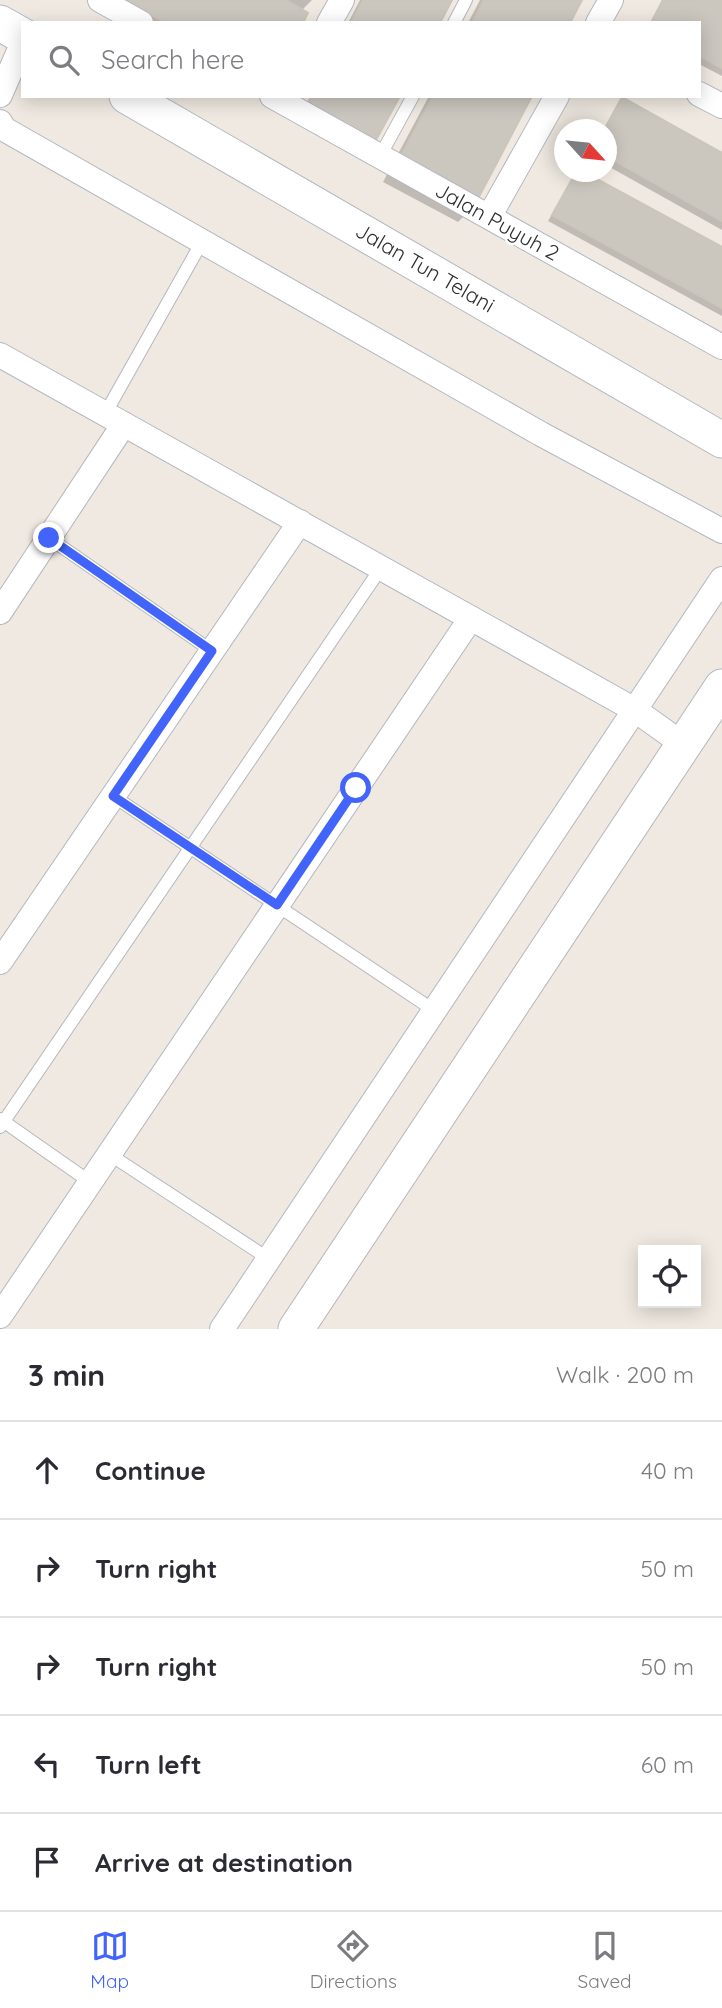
<!DOCTYPE html>
<html lang="en">
<head>
<meta charset="utf-8">
<style>
  :root { --surface:#fff; --page:#f2f2f3; --text:#2b2b33; --muted:#7c7c81; --line:#e1e1e2; --accent:#4264fb }
  body { margin:0; font-family:Quicksand,sans-serif; background:var(--page); color:var(--text) }
  .controls { position:absolute; right:21px; bottom:21px; display:grid; overflow:hidden; border-radius:0px; box-shadow:0 4px 18px #0003 }
  .controls button { width:63px; height:63px; display:grid; place-items:center; padding:0; border:0; border-bottom:2px solid var(--line); background:var(--surface); color:var(--text); font:35px sans-serif }
  .compass { position:absolute; left:554px; top:119px; width:63px; height:63px; border-radius:50%; background:var(--surface); box-shadow:0 4px 18px #0003; rotate:117deg }
  .stop { position:absolute; width:21px; height:21px; margin:-16px; border:5px solid #4264fb; border-radius:50%; background:#fff }
  .stop.end { background:#4264fb; border-color:#fff; box-shadow:0 2px 7px #0008 }
  .list { margin:0; padding:0; list-style:none }
  h2 { display:flex; justify-content:space-between; align-items:center; height:91px; margin:0; padding:0 28px; font-size:30px }
  h2 small { font-size:23px; font-weight:400; color:var(--muted) }
  .list li { display:grid; grid-template-columns:46px 1fr auto; gap:21px; align-items:center; box-sizing:border-box; height:98px; padding:0 28px; border-top:2px solid var(--line) }
  .list b { display:block; font-size:26px; white-space:nowrap }
  .list em { font-size:23px; font-style:normal; color:var(--muted) }
  .icon { flex:none; width:38px; height:38px; fill:none; stroke:currentColor; stroke-width:2; stroke-linecap:round; stroke-linejoin:round }
  .map { position:relative; flex:none; width:722px; height:1329px; overflow:hidden }
  .search { position:absolute; background:var(--surface); box-shadow:0 4px 18px #0003; left:21px; right:21px; top:21px; height:77px; display:flex; align-items:center; gap:18px; box-sizing:border-box; padding:0 24px; border-radius:0px; color:var(--muted); font-size:26px }
  .sheet { height:581px; background:var(--surface) }
  nav { display:flex; justify-content:space-around; align-items:center; box-sizing:border-box; height:98px; border-top:2px solid var(--line); background:var(--surface); font-size:19px; color:var(--muted) }
  nav a { display:grid; justify-items:center; gap:4px }
  nav .on { color:var(--accent) }
  .map>svg:first-child { display:block }
  .shadow { fill:#0003 }
  .building { fill:#cbc7bf; stroke:#cbc5ba; stroke-width:2 }
  .lines { fill:none; stroke-linecap:round; stroke-linejoin:round }
  .lane-casing { stroke:#b4b7c1; stroke-width:14 }
  .street-casing { stroke:#b4b7c1; stroke-width:26 }
  .secondary-casing { stroke:#b4b7c1; stroke-width:37 }
  .lane { stroke:#fff; stroke-width:12 }
  .street { stroke:#fff; stroke-width:24 }
  .secondary { stroke:#fff; stroke-width:35 }
  .route { stroke:#4264fb; stroke-width:9 }
  .labels { text-anchor:middle; stroke-width:5; stroke-linejoin:round; paint-order:stroke }
  .street-label { font-size:21px; fill:#2e2e2e; stroke:#fff }
</style>
</head>
<body>
<div class="map">
<svg width="722" height="1329" viewBox="0 0 722 1329">
  <rect width="100%" height="100%" fill="#efe9e1"/>
  <path class="shadow" d="M 95,0 L 312,0 L 301,11 L 301,23 L 136,23 Z
    M 360,0 L 450,0 L 438,23 L 348,23 Z
    M 480,0 L 580,0 L 568,23 L 468,23 Z
    M 662,0 L 722,0 L 722,76 L 699,64 L 699,23 L 650,23 Z
    M 429,96 L 530,96 L 469,211 L 458,222 L 383,182 Z
    M 622,100 L 722,155 L 722,230 L 606,165 L 606,130 L 603,130 Z
    M 577,172 L 722,249 L 722,316 L 548,221 Z"/>
  <path class="building" d="M 125,0 L 286,0 L 308,13 L 303,23 L 166,23 Z
    M 363,0 L 452,0 L 440,23 L 351,23 Z
    M 484,0 L 582,0 L 570,23 L 472,23 Z
    M 663,0 L 722,0 L 722,68 L 699,56 L 699,23 L 651,23 Z
    M 311,96 L 400,96 L 375,142 L 307,105 Z
    M 433,96 L 532,96 L 471,212 L 393,171 Z
    M 622,97 L 722,153 L 722,221 L 606,156 L 604,130 Z
    M 576,172 L 584,172 L 722,247 L 722,308 L 552,215 Z"/>
  <g class="lines">
    <g class="lane-casing">
      <path id="lane" d="M 454,23 L 466,0
        M 380,156 L 413,96
        M 105,414 L 203,240
        M 49,538 L 212,651
        M 113,796 L 435,1011
        M 0,1119 L 90,1182
        M 0,1127 L 381,568
        M 109,1154 L 269,1259"/>
    </g>
    <g class="street-casing">
      <path id="street" d="M 100,0 L 141,23
        M 329,23 L 342,0
        M 598,23 L 611,0
        M 699,94 L 722,106
        M 0,95 L 23,42
        M 272,96 L 722,347
        M 0,122 L 4,129 L 541,434 L 722,531
        M 489,217 L 557,96
        M 0,355 L 635,710 L 684,745
        M 0,612 L 124,424
        M 0,962 L 300,522
        M 0,1316 L 471,618
        M 222,1329 L 722,579"/>
    </g>
    <g class="secondary-casing">
      <path id="secondary" d="M 0,23 L 23,36
        M 127,96 L 722,440
        M 296,1329 L 722,687"/>
    </g>
    <use href="#lane" class="lane"/>
    <use href="#street" class="street"/>
    <use href="#secondary" class="secondary"/>
  </g>
  <g class="lines">
    <path class="route" d="M 49,538 L 212,651 L 113,796 L 277,905 L 356,788"/>
  </g>
  <g class="labels">
    <g class="street-label">
      <text transform="translate(497 222) rotate(29)" y="7">Jalan Puyuh 2</text>
      <text transform="translate(425 268) rotate(30)" y="7">Jalan Tun Telani</text>
    </g>
  </g>
</svg>
<div class="controls">
<button><svg class="icon" aria-label="locate" viewBox="0 0 24 24"><circle cx="12" cy="12" r="6"/><path d="M12 2v4M12 18v4M2 12h4M18 12h4"/></svg></button>
</div>
<svg class="compass" viewBox="-18 -18 36 36"><path d="M0-13l5 13h-10z" fill="#e53935"/><path d="M0 13l5-13h-10z" fill="#7c7c81"/></svg>
<div class="stop" style="left:356px;top:788px"></div>
<div class="stop end" style="left:49px;top:538px"></div>
<div class="search"><svg class="icon" aria-label="search" viewBox="0 0 24 24"><circle cx="10" cy="10" r="6"/><path d="M15 15l6 6"/></svg>Search here</div>
</div>
<section class="sheet">
<h2>3 min<small>Walk · 200 m</small></h2>
<ul class="list">
<li><svg class="icon" aria-label="ahead" viewBox="0 0 24 24"><path d="M12 20V5M6 11l6-6 6 6"/></svg><div><b>Continue</b></div><em>40 m</em></li>
<li><svg class="icon" aria-label="right" viewBox="0 0 24 24"><path d="M7 20v-9h11M14 6l5 5-5 5"/></svg><div><b>Turn right</b></div><em>50 m</em></li>
<li><svg class="icon" aria-label="right" viewBox="0 0 24 24"><path d="M7 20v-9h11M14 6l5 5-5 5"/></svg><div><b>Turn right</b></div><em>50 m</em></li>
<li><svg class="icon" aria-label="left" viewBox="0 0 24 24"><path d="M17 20v-9H6M10 6l-5 5 5 5"/></svg><div><b>Turn left</b></div><em>60 m</em></li>
<li><svg class="icon" aria-label="arrive" viewBox="0 0 24 24"><path d="M6 21V4h12l-3 4 3 4H6"/></svg><div><b>Arrive at destination</b></div></li>
</ul>
</section>
<nav>
<a class="on"><svg class="icon" aria-label="map" viewBox="0 0 24 24"><path d="M3 6l6-2 6 2 6-2v14l-6 2-6-2-6 2zM9 4v14M15 6v14"/></svg>Map</a>
<a><svg class="icon" aria-label="directions" viewBox="0 0 24 24"><path d="M12 3l9 9-9 9-9-9zM9 14v-3h6M13 9l2 2-2 2"/></svg>Directions</a>
<a><svg class="icon" aria-label="saved" viewBox="0 0 24 24"><path d="M7 4h10v16l-5-4-5 4z"/></svg>Saved</a>
</nav>
</body>
</html>
